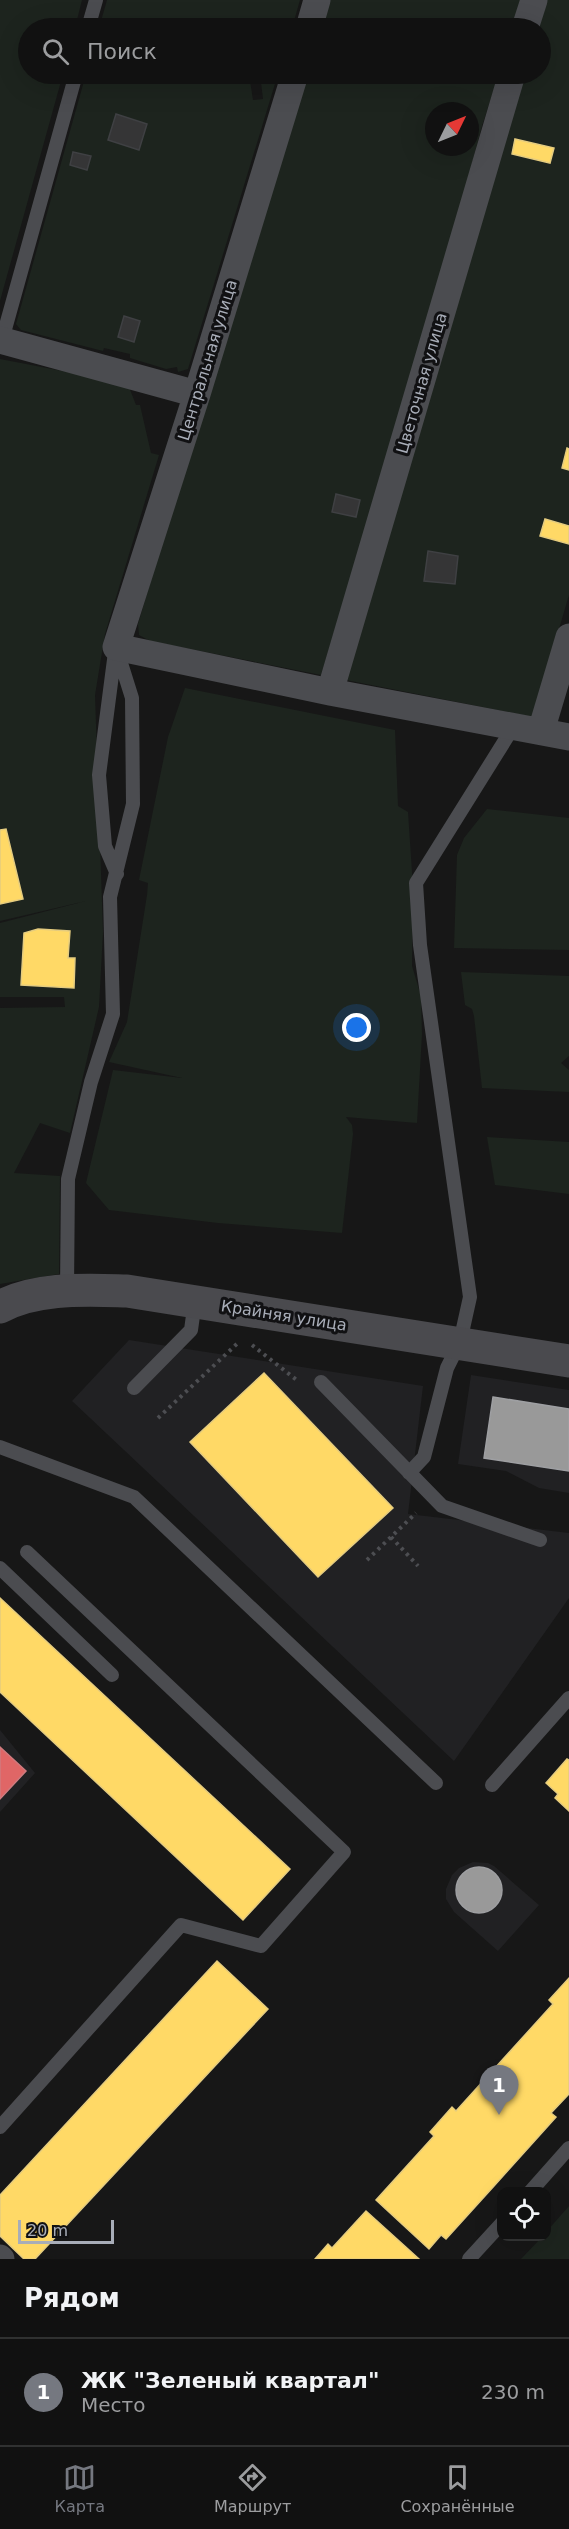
<!DOCTYPE html>
<html lang="ru">
<head>
<meta charset="utf-8">
<style>
  :root { --surface:#111; --page:#1a1a1a; --text:#f1f3f6; --muted:#9c9d9f; --line:#303131; --accent:#757880 }
  body { margin:0; font-family:"DejaVu Sans",sans-serif; background:var(--page); color:var(--text) }
  .controls { position:absolute; right:18px; bottom:18px; display:grid; overflow:hidden; border-radius:12px; box-shadow:0 6px 24px #0002 }
  .controls button { width:54px; height:54px; display:grid; place-items:center; padding:0; border:0; border-bottom:2px solid var(--line); background:var(--surface); color:var(--text); font:30px sans-serif }
  .compass { position:absolute; left:425px; top:102px; width:54px; height:54px; border-radius:50%; background:var(--surface); box-shadow:0 6px 24px #0002; rotate:47deg }
  .scale { position:absolute; left:18px; bottom:15px; width:96px; box-sizing:border-box; padding-left:6px; border:3px solid #a8adb8; border-top:0; font-size:16px; line-height:21px; white-space:nowrap; color:#a8adb8; -webkit-text-stroke:4px #111113; paint-order:stroke }
  .you { position:absolute; left:357px; top:1028px; width:21px; height:21px; margin:-15px; border:4px solid #fff; border-radius:50%; background:#1a73e8; box-shadow:0 0 0 9px #1a73e833 }
  .badge { display:grid; place-items:center; width:39px; height:39px; border-radius:50%; background:var(--accent); color:#fff; font-size:20px; font-weight:700 }
  .pin { position:absolute; translate:-50% -50px; filter:drop-shadow(0 2px 3px #0008) }
  .pin::after { content:''; position:absolute; top:32px; width:21px; height:18px; background:inherit; clip-path:polygon(0 0,100% 0,50% 100%) }
  .list { margin:0; padding:0; list-style:none }
  h2 { display:flex; justify-content:space-between; align-items:center; height:78px; margin:0; padding:0 24px; font-size:26px }
  h2 small { font-size:20px; font-weight:400; color:var(--muted) }
  .list li { display:grid; grid-template-columns:39px 1fr auto; gap:18px; align-items:center; box-sizing:border-box; height:108px; padding:0 24px; border-top:2px solid var(--line) }
  .list b { display:block; font-size:22px; white-space:nowrap }
  .list p { margin:0; font-size:20px; white-space:nowrap; color:var(--muted) }
  .list em { font-size:20px; font-style:normal; color:var(--muted) }
  .icon { flex:none; width:33px; height:33px; fill:none; stroke:currentColor; stroke-width:2; stroke-linecap:round; stroke-linejoin:round }
  .map { position:relative; flex:none; width:569px; height:2259px; overflow:hidden }
  .search { position:absolute; background:var(--surface); box-shadow:0 6px 24px #0002; left:18px; right:18px; top:18px; height:66px; display:flex; align-items:center; gap:15px; box-sizing:border-box; padding:0 21px; border-radius:33px; color:var(--muted); font-size:22px }
  .sheet { height:186px; background:var(--surface) }
  nav { display:flex; justify-content:space-around; align-items:center; box-sizing:border-box; height:84px; border-top:2px solid var(--line); background:var(--surface); font-size:16px; color:var(--muted) }
  nav a { display:grid; justify-items:center; gap:3px }
  nav .on { color:var(--accent) }
  .map>svg:first-child { display:block }
  .built { fill:#212123 }
  .green { fill:#1d241e; fill-rule:evenodd }
  .homes { fill:#ffd966; stroke:#e5cc7f; stroke-width:1.5 }
  .shops { fill:#e06666; stroke:#cf7b7f; stroke-width:1.5 }
  .industry { fill:#999; stroke:#9e9fa2; stroke-width:1.5 }
  .building { fill:#353536; stroke:#3f4043; stroke-width:1.5 }
  .lines { fill:none; stroke-linecap:round; stroke-linejoin:round }
  .path { stroke:#4d4e52; stroke-width:4; stroke-dasharray:3 4.5; stroke-linecap:butt }
  .service { stroke:#4b4c50; stroke-width:14 }
  .minor { stroke:#4b4c50; stroke-width:27 }
  .secondary { stroke:#4a4a4e; stroke-width:33 }
  .labels { text-anchor:middle; stroke-width:6; stroke-linejoin:round; paint-order:stroke }
  .street-label { font-size:16px; fill:#a8adb8; stroke:#111113 }
</style>
</head>
<body>
<div class="map">
<svg width="569" height="2259" viewBox="0 0 569 2259">
  <rect width="100%" height="100%" fill="#171717"/>
  <path class="built" d="M 129,1340 L 423,1386 L 408,1514 L 569,1533 L 569,1598 L 454,1761 L 72,1401 Z
    M 471,1375 L 569,1390 L 569,1493 L 539,1488 L 506,1471 L 458,1464 Z
    M 0,1730 L 35,1773 L 0,1812 Z
    M 473,1862 L 488,1863 L 494,1866 L 539,1905 L 498,1951 L 454,1912 L 446,1899 L 446,1889 L 452,1875 L 459,1868 Z"/>
  <path class="green" d="M 0,0 L 82,0 L 75,28 L 28,28 L 28,74 L 63,74 L 0,301 Z
    M 107,0 L 300,0 L 292,28 L 99,28 Z
    M 324,0 L 522,0 L 514,28 L 315,28 Z
    M 542,0 L 569,0 L 569,595 L 533,717 L 346,680 L 521,74 L 540,74 L 540,28 L 534,28 Z
    M 86,74 L 119,74 L 120,78 L 130,77 L 130,74 L 249,74 L 253,100 L 263,99 L 260,74 L 278,74 L 188,369 L 178,372 L 177,367 L 166,369 L 130,358 L 130,354 L 104,348 L 103,351 L 21,330 L 16,324 Z
    M 301,74 L 499,74 L 482,126 L 435,302 L 321,675 L 150,641 L 139,635 L 138,624 ZM 434,111 L 470,111 L 470,147 L 434,147 Z
    M 0,359 L 104,379 L 129,387 L 136,405 L 140,405 L 151,453 L 159,455 L 105,634 L 95,695 L 103,932 L 99,1007 L 70,1133 L 40,1123 L 14,1173 L 60,1176 L 59,1274 L 0,1284 L 0,1008 L 65,1007 L 64,997 L 0,997 L 0,923 L 86,901 L 0,921 Z
    M 185,688 L 395,730 L 398,806 L 408,812 L 413,887 L 412,966 L 421,996 L 422,1034 L 417,1123 L 346,1117 L 352,1125 L 353,1134 L 342,1233 L 218,1223 L 109,1210 L 86,1183 L 113,1070 L 182,1078 L 109,1062 L 127,1022 L 147,895 L 148,883 L 139,880 L 168,737 Z
    M 487,809 L 569,818 L 569,950 L 454,948 L 457,855 L 464,838 Z
    M 461,972 L 569,976 L 569,1056 L 561,1063 L 569,1070 L 569,1092 L 482,1088 L 474,1016 L 472,1009 L 465,1005 Z
    M 487,1137 L 569,1142 L 569,1194 L 495,1185 Z
    M 569,2206 L 569,2259 L 521,2259 L 542,2237 L 546,2236 L 547,2231 Z"/>
  <path class="homes" d="M 515,139 L 554,148 L 550,163 L 512,154 Z
    M 567,448 L 569,449 L 569,470 L 562,468 Z
    M 545,519 L 569,526 L 569,544 L 540,536 Z
    M 6,829 L 23,899 L 0,904 L 0,830 Z
    M 38,929 L 70,931 L 68,958 L 75,958 L 74,988 L 21,985 L 24,933 Z
    M 264,1373 L 393,1508 L 318,1577 L 190,1442 Z
    M 0,1598 L 290,1869 L 243,1920 L 0,1692 Z
    M 567,1759 L 569,1760 L 569,1811 L 555,1798 L 558,1794 L 546,1783 Z
    M 217,1961 L 268,2009 L 35,2259 L 24,2259 L 0,2236 L 0,2195 Z
    M 569,1978 L 569,2094 L 551,2113 L 556,2117 L 494,2186 L 446,2239 L 441,2235 L 429,2249 L 376,2200 L 434,2136 L 430,2132 L 452,2107 L 456,2111 L 553,2004 L 549,2000 Z
    M 366,2211 L 419,2259 L 315,2259 L 328,2244 L 332,2248 Z"/>
  <path class="shops" d="M 0,1747 L 26,1771 L 0,1799 Z"/>
  <path class="industry" d="M 493,1397 L 569,1409 L 569,1471 L 484,1458 Z
    M456 1890a23 23 0 1 1 46 0a23 23 0 1 1-46 0Z"/>
  <path class="building" d="M 116,114 L 147,124 L 139,150 L 108,140 Z
    M 73,152 L 91,156 L 87,170 L 70,165 Z
    M 124,316 L 140,321 L 134,342 L 118,337 Z
    M 336,494 L 360,500 L 356,517 L 332,512 Z
    M 428,551 L 458,556 L 455,584 L 424,581 Z"/>
  <g class="lines">
    <path class="path" d="M 252,1345 L 298,1381
      M 158,1418 L 240,1341
      M 391,1537 L 418,1566
      M 367,1560 L 416,1513"/>
    <path class="service" d="M 88,28 L 96,0
      M 2,340 L 76,74
      M 115,652 L 99,775 L 105,846 L 117,874
      M 67,1290 L 68,1179 L 91,1082 L 113,1014 L 110,897 L 133,804 L 132,698 L 116,647
      M 321,1382 L 442,1506 L 540,1540
      M 134,1388 L 191,1330 L 195,1301
      M 0,1447 L 134,1497 L 436,1783
      M 409,1473 L 424,1457 L 447,1368 L 460,1342 L 470,1297 L 420,945 L 416,883 L 514,726
      M 0,1568 L 112,1675
      M 492,1785 L 569,1698
      M 0,2127 L 181,1925 L 261,1946 L 344,1852 L 27,1552
      M 530,2192 L 569,2148
      M 469,2259 L 502,2223"/>
    <path class="minor" d="M 309,28 L 317,0
      M 525,28 L 534,0
      M 295,74 L 197,394 L 116,647 L 330,692 L 569,737
      M 0,340 L 197,394
      M 330,692 L 512,74
      M 541,731 L 569,637
      M 0,2258 L 1,2259"/>
    <path class="secondary" d="M 0,1307 C 37,1287 85,1290 127,1291 L 569,1361"/>
  </g>
  <g class="labels">
    <g class="street-label">
      <text transform="translate(207 360) rotate(-73)" y="6">Центральная улица</text>
      <text transform="translate(421 383) rotate(-74)" y="6">Цветочная улица</text>
      <text transform="translate(284 1315) rotate(9)" y="6">Крайняя улица</text>
    </g>
  </g>
</svg>
<div class="controls">
<button><svg class="icon" aria-label="locate" viewBox="0 0 24 24"><circle cx="12" cy="12" r="6"/><path d="M12 2v4M12 18v4M2 12h4M18 12h4"/></svg></button>
</div>
<svg class="compass" viewBox="-18 -18 36 36"><path d="M0-13l5 13h-10z" fill="#e53935"/><path d="M0 13l5-13h-10z" fill="#9c9d9f"/></svg>
<div class="scale">20 m</div>
<div class="you"></div>
<div class="pin badge" style="left:499px;top:2115px">1</div>
<div class="search"><svg class="icon" aria-label="search" viewBox="0 0 24 24"><circle cx="10" cy="10" r="6"/><path d="M15 15l6 6"/></svg>Поиск</div>
</div>
<section class="sheet">
<h2>Рядом<small></small></h2>
<ul class="list">
<li><span class="badge">1</span><div><b>ЖК &quot;Зеленый квартал&quot;</b><p>Место</p></div><em>230 m</em></li>
</ul>
</section>
<nav>
<a class="on"><svg class="icon" aria-label="map" viewBox="0 0 24 24"><path d="M3 6l6-2 6 2 6-2v14l-6 2-6-2-6 2zM9 4v14M15 6v14"/></svg>Карта</a>
<a><svg class="icon" aria-label="directions" viewBox="0 0 24 24"><path d="M12 3l9 9-9 9-9-9zM9 14v-3h6M13 9l2 2-2 2"/></svg>Маршрут</a>
<a><svg class="icon" aria-label="saved" viewBox="0 0 24 24"><path d="M7 4h10v16l-5-4-5 4z"/></svg>Сохранённые</a>
</nav>
</body>
</html>
